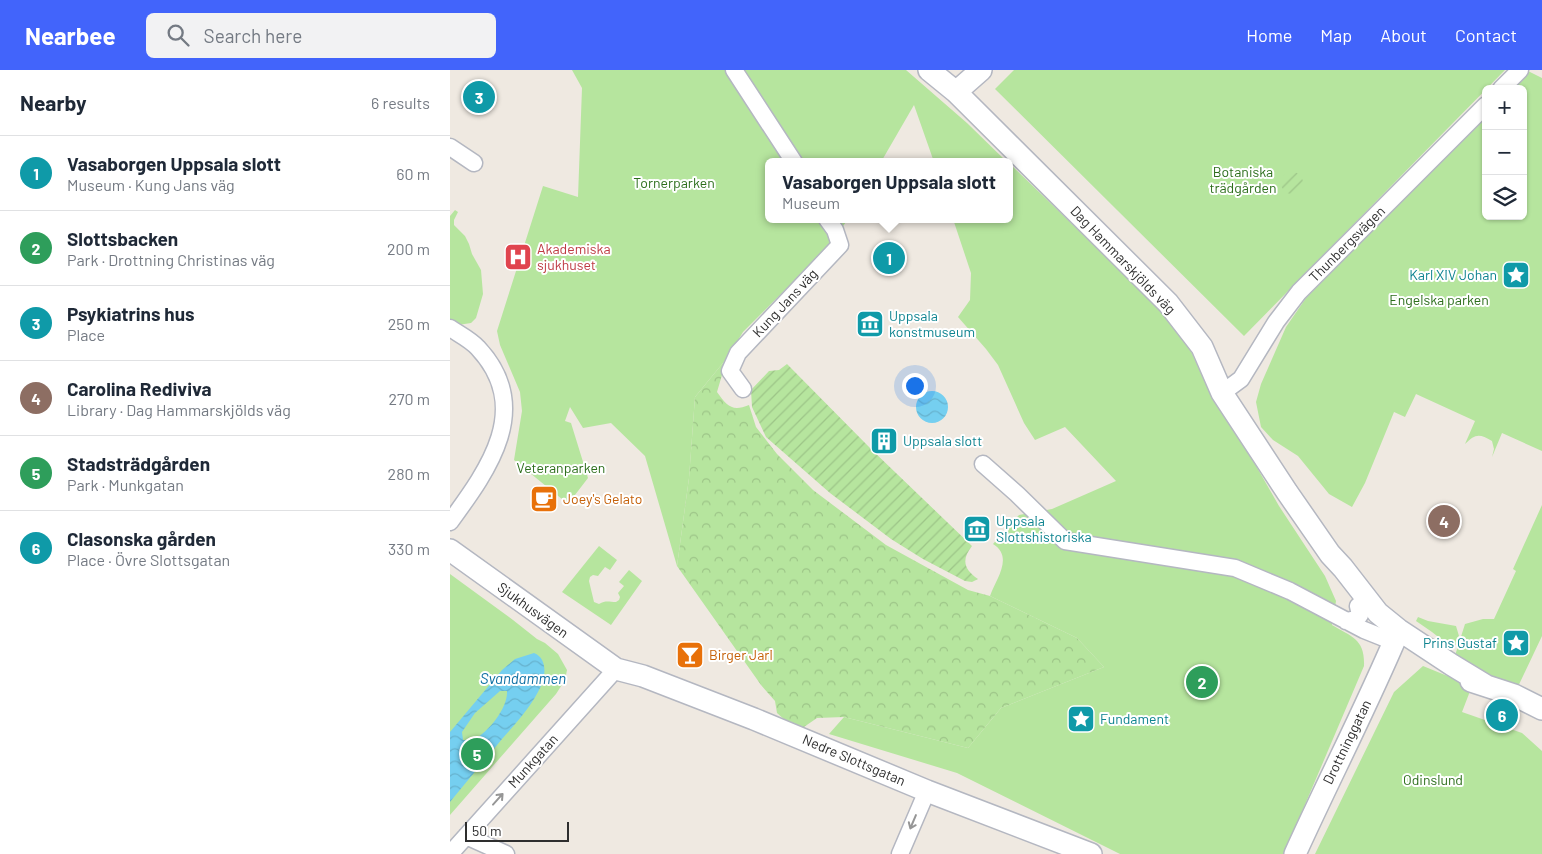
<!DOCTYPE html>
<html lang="en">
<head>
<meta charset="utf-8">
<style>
  :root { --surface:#fff; --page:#f2f2f3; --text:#1f2937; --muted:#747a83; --line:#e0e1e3; --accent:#4264fb }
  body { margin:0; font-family:Barlow,sans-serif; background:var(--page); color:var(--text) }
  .controls { position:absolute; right:15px; top:15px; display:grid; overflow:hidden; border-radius:8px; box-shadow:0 1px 4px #0004 }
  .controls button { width:45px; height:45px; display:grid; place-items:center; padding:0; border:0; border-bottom:1px solid var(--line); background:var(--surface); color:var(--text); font:25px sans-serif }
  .scale { position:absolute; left:15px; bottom:12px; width:104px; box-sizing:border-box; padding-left:5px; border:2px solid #2e2e2e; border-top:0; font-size:14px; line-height:18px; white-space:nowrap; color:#2e2e2e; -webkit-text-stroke:4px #fff; paint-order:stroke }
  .you { position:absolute; left:464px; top:315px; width:18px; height:18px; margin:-12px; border:4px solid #fff; border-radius:50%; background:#1a73e8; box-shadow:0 0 0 8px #1a73e833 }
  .badge { display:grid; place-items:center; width:32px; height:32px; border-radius:50%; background:var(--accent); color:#fff; font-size:16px; font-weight:700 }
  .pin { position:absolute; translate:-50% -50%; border:2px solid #fff; box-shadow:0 1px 5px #0006 }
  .popup { position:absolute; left:315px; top:88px; width:248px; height:65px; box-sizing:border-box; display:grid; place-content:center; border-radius:8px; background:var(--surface); filter:drop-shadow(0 1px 4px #0005); font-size:16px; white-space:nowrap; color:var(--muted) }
  .popup b { font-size:19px; color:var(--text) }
  .popup::after { content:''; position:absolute; left:50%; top:100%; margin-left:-10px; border:10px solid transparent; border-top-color:var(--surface) }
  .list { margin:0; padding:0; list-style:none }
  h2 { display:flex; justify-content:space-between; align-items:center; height:65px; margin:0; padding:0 20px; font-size:21px }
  h2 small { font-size:16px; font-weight:400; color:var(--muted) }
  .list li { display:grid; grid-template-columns:32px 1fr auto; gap:15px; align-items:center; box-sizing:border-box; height:75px; padding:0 20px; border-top:1px solid var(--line) }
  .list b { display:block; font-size:19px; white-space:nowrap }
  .list p { margin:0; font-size:16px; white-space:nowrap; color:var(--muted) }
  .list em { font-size:16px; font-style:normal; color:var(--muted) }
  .icon { flex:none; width:28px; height:28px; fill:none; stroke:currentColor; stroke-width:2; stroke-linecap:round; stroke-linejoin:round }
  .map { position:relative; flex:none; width:1092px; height:784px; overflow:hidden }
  header { display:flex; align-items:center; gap:30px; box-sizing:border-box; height:70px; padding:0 25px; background:var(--accent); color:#fff }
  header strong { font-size:24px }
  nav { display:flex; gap:28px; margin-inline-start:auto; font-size:18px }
  .search { width:350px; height:45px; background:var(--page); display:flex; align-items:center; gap:12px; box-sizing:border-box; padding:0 18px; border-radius:8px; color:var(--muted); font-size:19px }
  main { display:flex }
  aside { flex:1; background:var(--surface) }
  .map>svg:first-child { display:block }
  .grass { fill:#b6e59e }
  .forest { fill:url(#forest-crowns) }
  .garden { fill:url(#garden-furrows) }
  .water { fill:url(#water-waves); fill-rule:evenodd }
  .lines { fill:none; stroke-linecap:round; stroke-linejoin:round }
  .minor-casing { stroke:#b4b7c1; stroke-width:19 }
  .tertiary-casing { stroke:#b4b7c1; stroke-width:24 }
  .minor { stroke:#fff; stroke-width:16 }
  .tertiary { stroke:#fff; stroke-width:21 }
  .oneway { stroke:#969696 }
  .labels { text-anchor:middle; stroke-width:4; stroke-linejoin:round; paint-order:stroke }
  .park-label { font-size:14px; fill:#2c6e1b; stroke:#fff }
  .street-label { font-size:14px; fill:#2e2e2e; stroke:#fff }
  .health-label { font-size:14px; fill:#be3a42; stroke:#fff; text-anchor:start }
  .culture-label { font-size:14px; fill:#0d838f; stroke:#fff; text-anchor:start }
  .food-label { font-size:14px; fill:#c56008; stroke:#fff; text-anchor:start }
  .water-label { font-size:15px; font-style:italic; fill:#0d6fa3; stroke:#fff }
</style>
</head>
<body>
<header>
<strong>Nearbee</strong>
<div class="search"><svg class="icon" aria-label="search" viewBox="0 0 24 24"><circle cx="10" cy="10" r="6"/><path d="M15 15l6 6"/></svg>Search here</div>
<nav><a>Home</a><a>Map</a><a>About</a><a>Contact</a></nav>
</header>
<main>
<aside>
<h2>Nearby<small>6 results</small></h2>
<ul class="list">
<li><span class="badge" style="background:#0f9aa8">1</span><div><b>Vasaborgen Uppsala slott</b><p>Museum · Kung Jans väg</p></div><em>60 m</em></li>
<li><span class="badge" style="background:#2e9e5b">2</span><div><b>Slottsbacken</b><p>Park · Drottning Christinas väg</p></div><em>200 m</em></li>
<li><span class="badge" style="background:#0f9aa8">3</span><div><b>Psykiatrins hus</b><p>Place</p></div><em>250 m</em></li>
<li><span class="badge" style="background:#8d6e63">4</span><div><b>Carolina Rediviva</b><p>Library · Dag Hammarskjölds väg</p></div><em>270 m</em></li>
<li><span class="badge" style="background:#2e9e5b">5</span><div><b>Stadsträdgården</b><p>Park · Munkgatan</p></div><em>280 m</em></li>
<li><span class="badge" style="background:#0f9aa8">6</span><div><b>Clasonska gården</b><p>Place · Övre Slottsgatan</p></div><em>330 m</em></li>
</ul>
</aside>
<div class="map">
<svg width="1092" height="784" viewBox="0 0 1092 784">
  <defs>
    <pattern id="forest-crowns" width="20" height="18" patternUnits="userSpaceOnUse" patternTransform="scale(1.25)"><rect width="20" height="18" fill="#b6e59e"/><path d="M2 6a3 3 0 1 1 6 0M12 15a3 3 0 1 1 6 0" fill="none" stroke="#9dc588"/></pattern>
    <pattern id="garden-furrows" width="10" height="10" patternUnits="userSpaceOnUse" patternTransform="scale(1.25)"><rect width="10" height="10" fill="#b6e59e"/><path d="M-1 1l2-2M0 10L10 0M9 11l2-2" fill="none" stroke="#9dc588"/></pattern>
    <pattern id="water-waves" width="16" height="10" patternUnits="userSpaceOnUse" patternTransform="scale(1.25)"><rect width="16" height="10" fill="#75cff0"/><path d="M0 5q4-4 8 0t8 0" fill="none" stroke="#66b2ce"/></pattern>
  </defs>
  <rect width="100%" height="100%" fill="#efe9e1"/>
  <path class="grass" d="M 122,0 L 456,0 L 517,53 L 557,92 L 484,92 L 464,35 L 431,92 L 319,92 L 319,149 L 398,149 L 380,175 L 293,262 L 277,288 L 245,327 L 239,408 L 227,496 L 195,386 L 161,353 L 133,358 L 120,337 L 115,351 L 121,353 L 138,408 L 118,434 L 64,390 L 72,341 L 70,322 L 50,275 L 47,261 L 93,116 L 128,127 L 132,18 Z
    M 564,0 L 1055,0 L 794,266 L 545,19 Z
    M 1078,1 L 1092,8 L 1092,381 L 1052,363 L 1042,387 L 1044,379 L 1042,371 C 1029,363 1025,364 1015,374 L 1025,351 L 966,324 L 955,347 L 944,342 L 915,413 L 902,437 L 879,424 L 848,386 L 823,370 L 811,357 L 806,332 L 811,314 L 836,257 L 856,228 L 1036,45 L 1036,146 L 1073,146 L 1073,19 L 1061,19 Z
    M 559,93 L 647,178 L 716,247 L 740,279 L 754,310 L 778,352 L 805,394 L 829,436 L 875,506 L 886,531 L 882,555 C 902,567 915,569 914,596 L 834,784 L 670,784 L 507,703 L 379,664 L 394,647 L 518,678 L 551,638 L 654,597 L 627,568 L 540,526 C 546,509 564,487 543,474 L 569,445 L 602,439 L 666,411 L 615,357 L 585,370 L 574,353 L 548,295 L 536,279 L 508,247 L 520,230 L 521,203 L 503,149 L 559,149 Z
    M 5,140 L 8,142 L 4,150 L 4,155 L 15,166 L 19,174 L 22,184 L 31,200 L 33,224 L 26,248 L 21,253 L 8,255 L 0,249 L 0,146 Z
    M 1092,435 L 1092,566 L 1064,625 L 1002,595 L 1015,554 L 1033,549 L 1044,549 L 1066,501 L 1063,499 Z
    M 149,476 L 167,490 L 160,500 L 155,497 L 148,506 L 143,505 L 140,507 L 139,511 L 144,532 L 149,534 C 156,530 159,532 166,532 L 169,530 L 170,527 L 168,523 L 174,516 L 169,512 L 179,500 L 192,511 L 161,555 L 112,522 Z
    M 0,504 L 63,550 L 87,569 L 95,573 L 108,584 L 117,600 L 115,610 L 106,624 L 0,745 Z
    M 968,547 L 978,551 L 1006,556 L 1009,566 L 1005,576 L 1002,578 L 982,562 L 966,551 Z
    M 973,596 L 1022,616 L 1012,642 L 1072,663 L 1092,681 L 1092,784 L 865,784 L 944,622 Z"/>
  <path class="forest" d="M 277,288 L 267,322 C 277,336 282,342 299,335 L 306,357 L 327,384 L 363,420 L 436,475 L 518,520 L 540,526 L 627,568 L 654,597 L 551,638 L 518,678 L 394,647 L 367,648 L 351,659 L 336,651 L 327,643 L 325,631 L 311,615 L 227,496 L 239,408 L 245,327 Z"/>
  <path class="garden" d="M831 113a11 11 0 1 1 22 0a11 11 0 1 1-22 0Z
    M 337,294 L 421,379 L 522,476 C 511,490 514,499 528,509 L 522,512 L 515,511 L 473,489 L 441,469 L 380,423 L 316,367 L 302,337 L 301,320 L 319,301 L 329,300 Z"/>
  <path class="water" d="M466 337a16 16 0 1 1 32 0a16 16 0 1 1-32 0Z
    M 84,583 C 97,588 96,605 91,616 C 82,636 66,653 52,669 C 35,690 17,711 0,732 L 0,662 L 52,600 L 65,589 ZM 50,621 L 57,621 C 58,638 39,661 25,669 C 22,670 17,670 13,670 L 12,662 L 25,643 Z"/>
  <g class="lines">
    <g class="minor-casing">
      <path id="minor" d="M 284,0 L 344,92
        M 1051,19 L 1070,0
        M 0,77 L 24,93
        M 0,258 C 9,264 21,270 28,278 C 84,338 38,400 0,452
        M 293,319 L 280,301 L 288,283 L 390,175 L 385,160 L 377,149
        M 772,323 L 791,309 L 826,252 L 849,222 L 1036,35
        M 533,394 L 567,424 L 615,471 L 785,498 L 840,521 L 914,560 L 944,572
        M 896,551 L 906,549 L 910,545 L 908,536
        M 16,766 L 56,784
        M 0,784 L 166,599
        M 450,784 L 477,721"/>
    </g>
    <g class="tertiary-casing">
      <path id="tertiary" d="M 479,0 L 506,22 L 718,233 L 752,277 L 772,323 L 837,422 L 880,484 L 893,498 L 928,543 L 949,560 L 1002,595 L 1035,615
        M 506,22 L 531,0
        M 0,480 L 166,599 L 193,606 L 304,649 L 477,721 L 641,784
        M 1021,611 L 1064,625 L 1092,639
        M 845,784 C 879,709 917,636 949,560"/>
    </g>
    <use href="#minor" class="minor"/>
    <use href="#tertiary" class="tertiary"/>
  </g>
  <defs><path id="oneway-shaft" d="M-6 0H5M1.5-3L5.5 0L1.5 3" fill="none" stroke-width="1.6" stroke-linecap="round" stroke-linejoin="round" transform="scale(1.25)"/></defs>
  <g class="oneway">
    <use href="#oneway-shaft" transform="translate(48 729) rotate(-48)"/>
    <use href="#oneway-shaft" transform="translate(463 752) rotate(113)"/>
  </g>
  <defs>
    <g id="hospital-square" transform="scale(1.4375)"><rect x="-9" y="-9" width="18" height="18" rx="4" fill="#e0444e" stroke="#fff"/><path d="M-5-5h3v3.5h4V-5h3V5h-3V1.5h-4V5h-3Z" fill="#fff"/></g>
    <g id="sight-square" transform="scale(1.4375)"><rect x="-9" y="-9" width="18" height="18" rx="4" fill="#0f9aa8" stroke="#fff"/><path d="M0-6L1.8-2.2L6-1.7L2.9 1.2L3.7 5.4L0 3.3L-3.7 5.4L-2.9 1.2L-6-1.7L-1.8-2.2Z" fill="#fff"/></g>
    <g id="museum-square" transform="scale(1.4375)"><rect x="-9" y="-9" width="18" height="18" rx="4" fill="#0f9aa8" stroke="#fff"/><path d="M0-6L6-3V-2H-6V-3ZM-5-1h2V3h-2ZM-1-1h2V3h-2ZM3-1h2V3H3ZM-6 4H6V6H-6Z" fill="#fff"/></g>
    <g id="building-square" transform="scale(1.4375)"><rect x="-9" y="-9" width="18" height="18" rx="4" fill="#0f9aa8" stroke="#fff"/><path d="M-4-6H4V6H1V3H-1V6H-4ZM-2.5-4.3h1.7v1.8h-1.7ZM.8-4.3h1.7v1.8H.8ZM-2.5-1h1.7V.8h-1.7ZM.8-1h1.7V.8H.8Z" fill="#fff"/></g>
    <g id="cafe-square" transform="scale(1.4375)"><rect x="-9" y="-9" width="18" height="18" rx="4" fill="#e8710a" stroke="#fff"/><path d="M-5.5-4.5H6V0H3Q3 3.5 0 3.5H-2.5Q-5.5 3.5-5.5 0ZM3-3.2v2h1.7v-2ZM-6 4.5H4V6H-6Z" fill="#fff"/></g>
    <g id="bar-square" transform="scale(1.4375)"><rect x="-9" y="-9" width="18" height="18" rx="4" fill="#e8710a" stroke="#fff"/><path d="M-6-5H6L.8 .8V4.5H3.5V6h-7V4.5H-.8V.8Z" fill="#fff"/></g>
  </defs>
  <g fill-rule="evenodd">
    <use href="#hospital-square" x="68" y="187"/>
    <use href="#sight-square" x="1066" y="205"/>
    <use href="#museum-square" x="420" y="254"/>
    <use href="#building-square" x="434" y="371"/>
    <use href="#cafe-square" x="94" y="429"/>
    <use href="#museum-square" x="527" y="459"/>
    <use href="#sight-square" x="1066" y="573"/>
    <use href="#bar-square" x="240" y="585"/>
    <use href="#sight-square" x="631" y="649"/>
  </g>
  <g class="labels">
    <g class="park-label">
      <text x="793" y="107">Botaniska<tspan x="793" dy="16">trädgården</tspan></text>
      <text x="224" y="118">Tornerparken</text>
      <text x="989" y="235">Engelska parken</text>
      <text x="111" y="403">Veteranparken</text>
      <text x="983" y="715">Odinslund</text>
    </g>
    <g class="street-label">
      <text transform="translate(897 174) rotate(-45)" y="5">Thunbergsvägen</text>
      <text transform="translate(673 190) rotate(46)" y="5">Dag Hammarskjölds väg</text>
      <text transform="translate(335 233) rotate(-47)" y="5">Kung Jans väg</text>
      <text transform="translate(83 540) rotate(36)" y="5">Sjukhusvägen</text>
      <text transform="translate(897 672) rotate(-64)" y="5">Drottninggatan</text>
      <text transform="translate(404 690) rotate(23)" y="5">Nedre Slottsgatan</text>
      <text transform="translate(83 691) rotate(-48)" y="5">Munkgatan</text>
    </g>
    <g class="health-label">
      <text x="87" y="184">Akademiska<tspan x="87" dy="16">sjukhuset</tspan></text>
    </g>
    <g class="culture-label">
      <text x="1047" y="210" text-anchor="end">Karl XIV Johan</text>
      <text x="439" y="251">Uppsala<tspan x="439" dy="16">konstmuseum</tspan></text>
      <text x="453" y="376">Uppsala slott</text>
      <text x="546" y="456">Uppsala<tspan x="546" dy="16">Slottshistoriska</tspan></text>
      <text x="1047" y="578" text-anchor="end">Prins Gustaf</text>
      <text x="650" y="654">Fundament</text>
    </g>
    <g class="food-label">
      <text x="113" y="434">Joey's Gelato</text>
      <text x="259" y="590">Birger Jarl</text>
    </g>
    <g class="water-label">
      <text x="73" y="614">Svandammen</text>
    </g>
  </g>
</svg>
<div class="controls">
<button>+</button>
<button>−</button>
<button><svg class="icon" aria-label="layers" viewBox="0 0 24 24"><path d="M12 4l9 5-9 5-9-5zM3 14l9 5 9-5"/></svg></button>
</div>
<div class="scale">50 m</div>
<div class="you"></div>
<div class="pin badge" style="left:439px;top:188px;background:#0f9aa8">1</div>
<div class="popup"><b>Vasaborgen Uppsala slott</b>Museum</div>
<div class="pin badge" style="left:752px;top:612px;background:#2e9e5b">2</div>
<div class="pin badge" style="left:29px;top:27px;background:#0f9aa8">3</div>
<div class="pin badge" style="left:994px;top:451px;background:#8d6e63">4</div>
<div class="pin badge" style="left:27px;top:684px;background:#2e9e5b">5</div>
<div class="pin badge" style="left:1052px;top:645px;background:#0f9aa8">6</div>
</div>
</main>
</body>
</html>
